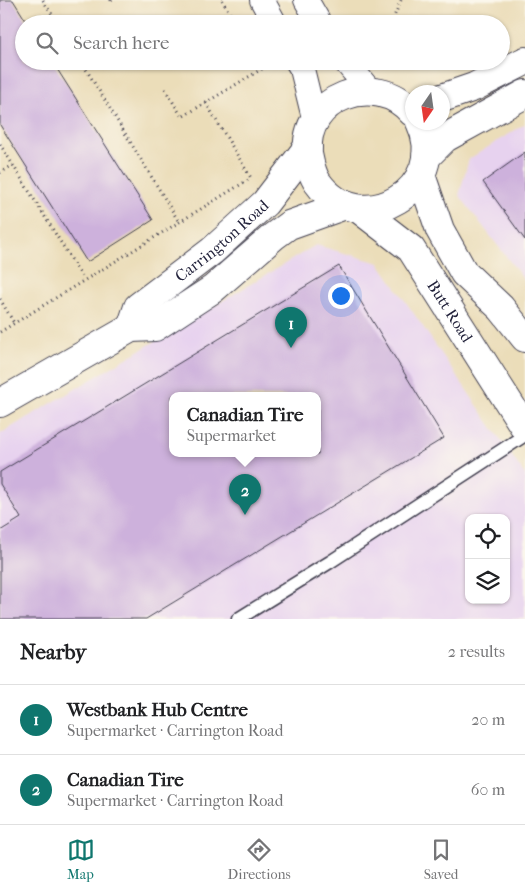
<!DOCTYPE html>
<html lang="en">
<head>
<meta charset="utf-8">
<style>
  :root { --surface:#fff; --page:#f6f6f6; --text:#202124; --muted:#757577; --line:#e0e0e0; --accent:#0f766e }
  body { margin:0; font-family:"IM FELL French Canon",serif; background:var(--page); color:var(--text) }
  .controls { position:absolute; right:15px; bottom:15px; display:grid; overflow:hidden; border-radius:10px; box-shadow:0 1px 4px #0004 }
  .controls button { width:45px; height:45px; display:grid; place-items:center; padding:0; border:0; border-bottom:1px solid var(--line); background:var(--surface); color:var(--text); font:25px sans-serif }
  .compass { position:absolute; left:405px; top:85px; width:45px; height:45px; border-radius:50%; background:var(--surface); box-shadow:0 1px 4px #0004; rotate:193deg }
  .you { position:absolute; left:340px; top:295px; width:18px; height:18px; margin:-12px; border:4px solid #fff; border-radius:50%; background:#1a73e8; box-shadow:0 0 0 8px #1a73e833 }
  .badge { display:grid; place-items:center; width:32px; height:32px; border-radius:50%; background:var(--accent); color:#fff; font-size:16px; font-weight:700 }
  .pin { position:absolute; translate:-50% -41px; filter:drop-shadow(0 1px 2px #0008) }
  .pin::after { content:''; position:absolute; top:26px; width:18px; height:15px; background:inherit; clip-path:polygon(0 0,100% 0,50% 100%) }
  .popup { position:absolute; left:169px; top:392px; width:152px; height:65px; box-sizing:border-box; display:grid; place-content:center; border-radius:10px; background:var(--surface); filter:drop-shadow(0 1px 4px #0005); font-size:16px; white-space:nowrap; color:var(--muted) }
  .popup b { font-size:19px; color:var(--text) }
  .popup::after { content:''; position:absolute; left:50%; top:100%; margin-left:-10px; border:10px solid transparent; border-top-color:var(--surface) }
  .list { margin:0; padding:0; list-style:none }
  h2 { display:flex; justify-content:space-between; align-items:center; height:65px; margin:0; padding:0 20px; font-size:21px }
  h2 small { font-size:16px; font-weight:400; color:var(--muted) }
  .list li { display:grid; grid-template-columns:32px 1fr auto; gap:15px; align-items:center; box-sizing:border-box; height:70px; padding:0 20px; border-top:1px solid var(--line) }
  .list b { display:block; font-size:19px; white-space:nowrap }
  .list p { margin:0; font-size:16px; white-space:nowrap; color:var(--muted) }
  .list em { font-size:16px; font-style:normal; color:var(--muted) }
  .icon { flex:none; width:28px; height:28px; fill:none; stroke:currentColor; stroke-width:2; stroke-linecap:round; stroke-linejoin:round }
  .map { position:relative; flex:none; width:525px; height:619px; overflow:hidden }
  .search { position:absolute; background:var(--surface); box-shadow:0 1px 4px #0004; left:15px; right:15px; top:15px; height:55px; display:flex; align-items:center; gap:12px; box-sizing:border-box; padding:0 18px; border-radius:28px; color:var(--muted); font-size:19px }
  .sheet { height:205px; background:var(--surface) }
  nav { display:flex; justify-content:space-around; align-items:center; box-sizing:border-box; height:70px; border-top:1px solid var(--line); background:var(--surface); font-size:14px; color:var(--muted) }
  nav a { display:grid; justify-items:center; gap:2px }
  nav .on { color:var(--accent) }
  .map>svg:first-child { display:block }
  .built { fill:#e7d2ef; fill-rule:evenodd }
  .building { fill:#cdb1dc; fill-rule:evenodd }
  .lines { fill:none; stroke-linecap:round; stroke-linejoin:round }
  .service-casing { stroke:#403e4e; stroke-width:15 }
  .minor-casing { stroke:#403e4e; stroke-width:26 }
  .tertiary-casing { stroke:#403e4e; stroke-width:30 }
  .path { stroke:#403e4e; stroke-width:3; stroke-dasharray:1 4; stroke-linecap:butt }
  .service { stroke:#fff; stroke-width:12 }
  .minor { stroke:#fff; stroke-width:24 }
  .tertiary { stroke:#fff; stroke-width:28 }
  .labels { text-anchor:middle; stroke-width:4.5; stroke-linejoin:round; paint-order:stroke }
  .street-label { font-size:16px; fill:#22223b; stroke:#fbf7ec }
</style>
</head>
<body>
<div class="map">
<svg width="525" height="619" viewBox="0 0 525 619">
  <rect width="100%" height="100%" fill="#fbf7ec"/>
  <filter id="ink" filterUnits="userSpaceOnUse"><feTurbulence type="fractalNoise" baseFrequency=".02" numOctaves="2"/><feDisplacementMap in="SourceGraphic" scale="10" xChannelSelector="R" yChannelSelector="G"/><feConvolveMatrix kernelMatrix="1 2 1 2 8 2 1 2 1" color-interpolation-filters="sRGB"/></filter>
  <filter id="wash" filterUnits="userSpaceOnUse"><feTurbulence type="fractalNoise" baseFrequency=".0096" numOctaves="4" result="noise"/><feDisplacementMap in="SourceGraphic" scale="20" xChannelSelector="R" yChannelSelector="G"/><feGaussianBlur stdDeviation="1.12" result="paint"/><feColorMatrix in="noise" values="0 0 0 0 0 0 0 0 0 0 0 0 0 0 0 0 0 1.4 0 .05"/><feComposite in="paint" operator="in"/></filter>
  <g filter="url(#wash)">
    <rect width="100%" height="100%" fill="#ebddb9"/>
    <path class="built" d="M 525,124 L 525,281 L 459,195 L 469,159 Z
      M 316,245 L 379,263 L 525,475 L 525,619 L 0,619 L 0,434 ZM 172,396 L 318,396 L 318,454 L 172,454 ZM 469,518 L 506,518 L 506,600 L 469,600 Z"/>
    <g id="blocks">
      <path class="building" d="M 0,0 L 13,0 L 28,24 L 24,24 L 24,61 L 52,61 L 153,220 L 87,262 L 0,125 Z
        M 525,152 L 525,240 L 483,182 Z
        M 339,266 L 444,438 L 146,619 L 0,619 L 0,531 L 21,518 L 0,484 L 0,472 ZM 172,396 L 318,396 L 318,454 L 172,454 Z"/>
    </g>
  </g>
  <g filter="url(#ink)">
    <use href="#blocks" fill-opacity="0" stroke="#403e4e" stroke-width="1"/>
    <g class="lines">
      <g class="service-casing">
        <path id="service" d="M 238,619 L 330,562 L 525,435"/>
      </g>
      <g class="minor-casing">
        <path id="minor" d="M 262,0 L 275,24
          M 306,0 L 320,24
          M 297,61 L 302,69 L 315,122
          M 345,61 L 370,91"/>
      </g>
      <g class="tertiary-casing">
        <g id="tertiary">
          <path d="M 442,98 L 474,87 L 525,61"/>
          <path d="M 412,112 C 376,70 302,97 308,154 C 310,164 312,175 318,183 C 361,243 452,188 420,122"/>
          <path d="M 426,157 L 445,138 L 525,94"/>
          <path d="M 421,175 L 440,230 L 464,273 L 501,308 L 525,338"/>
          <path id="s1" d="M 359,209 L 411,249 L 525,428"/>
          <path id="s2" d="M 131,328 L 138,307 L 212,251 L 265,203 L 308,147"/>
          <path d="M 0,403 L 131,328 L 155,327 L 213,289 L 274,236 L 289,225 L 345,205"/>
        </g>
      </g>
      <path class="path" d="M 43,0 L 58,24
        M 111,0 L 111,1
        M 222,0 L 236,24
        M 391,24 L 401,0
        M 81,61 L 179,222
        M 148,61 L 150,64
        M 165,89 L 182,117 L 270,64 L 266,61
        M 206,103 L 251,178
        M 0,144 L 84,280
        M 0,173 L 13,165
        M 0,299 L 14,323
        M 0,332 L 248,180"/>
      <use href="#service" class="service"/>
      <use href="#minor" class="minor"/>
      <use href="#tertiary" class="tertiary"/>
    </g>
  </g>
  <g class="labels">
    <g class="street-label">
      <text dy="6" stroke="none"><textPath href="#s2" startOffset="129">Carrington Road</textPath></text>
      <text dy="6" stroke="none"><textPath href="#s1" startOffset="139">Butt Road</textPath></text>
    </g>
  </g>
</svg>
<div class="controls">
<button><svg class="icon" aria-label="locate" viewBox="0 0 24 24"><circle cx="12" cy="12" r="6"/><path d="M12 2v4M12 18v4M2 12h4M18 12h4"/></svg></button>
<button><svg class="icon" aria-label="layers" viewBox="0 0 24 24"><path d="M12 4l9 5-9 5-9-5zM3 14l9 5 9-5"/></svg></button>
</div>
<svg class="compass" viewBox="-18 -18 36 36"><path d="M0-13l5 13h-10z" fill="#e53935"/><path d="M0 13l5-13h-10z" fill="#757577"/></svg>
<div class="you"></div>
<div class="pin badge" style="left:291px;top:348px">1</div>
<div class="pin badge" style="left:245px;top:515px">2</div>
<div class="popup"><b>Canadian Tire</b>Supermarket</div>
<div class="search"><svg class="icon" aria-label="search" viewBox="0 0 24 24"><circle cx="10" cy="10" r="6"/><path d="M15 15l6 6"/></svg>Search here</div>
</div>
<section class="sheet">
<h2>Nearby<small>2 results</small></h2>
<ul class="list">
<li><span class="badge">1</span><div><b>Westbank Hub Centre</b><p>Supermarket · Carrington Road</p></div><em>20 m</em></li>
<li><span class="badge">2</span><div><b>Canadian Tire</b><p>Supermarket · Carrington Road</p></div><em>60 m</em></li>
</ul>
</section>
<nav>
<a class="on"><svg class="icon" aria-label="map" viewBox="0 0 24 24"><path d="M3 6l6-2 6 2 6-2v14l-6 2-6-2-6 2zM9 4v14M15 6v14"/></svg>Map</a>
<a><svg class="icon" aria-label="directions" viewBox="0 0 24 24"><path d="M12 3l9 9-9 9-9-9zM9 14v-3h6M13 9l2 2-2 2"/></svg>Directions</a>
<a><svg class="icon" aria-label="saved" viewBox="0 0 24 24"><path d="M7 4h10v16l-5-4-5 4z"/></svg>Saved</a>
</nav>
</body>
</html>
